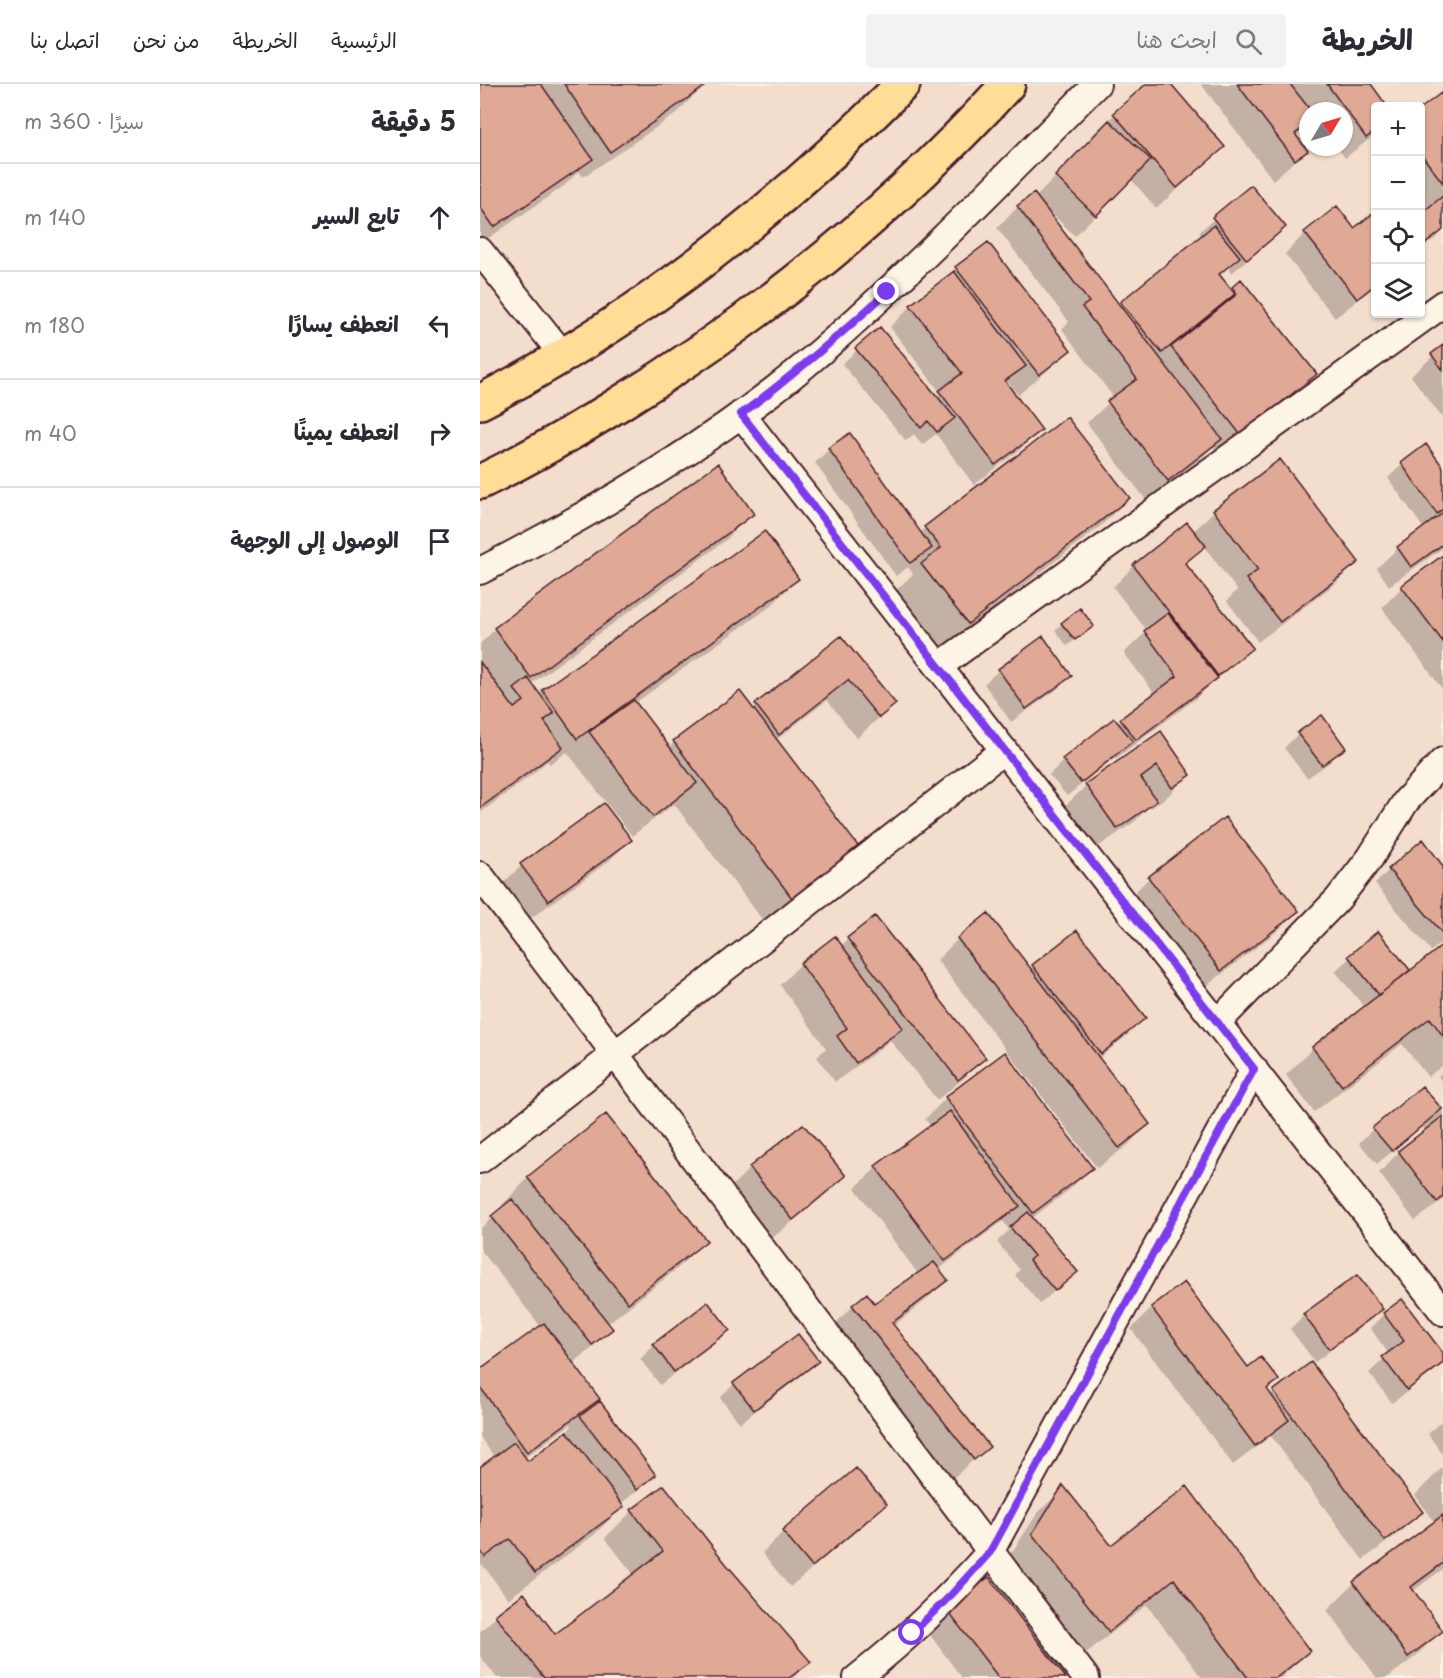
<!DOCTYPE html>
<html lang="ar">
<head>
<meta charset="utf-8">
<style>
  :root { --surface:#fff; --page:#f2f2f3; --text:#2b2b33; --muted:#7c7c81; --line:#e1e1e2 }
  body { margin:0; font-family:"Playpen Sans","Playpen Sans Arabic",sans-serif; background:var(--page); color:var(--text); direction:rtl }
  .controls { position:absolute; right:18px; top:18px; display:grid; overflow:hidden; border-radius:6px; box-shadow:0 2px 4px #0004 }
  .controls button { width:54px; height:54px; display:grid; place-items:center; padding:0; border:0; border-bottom:2px solid var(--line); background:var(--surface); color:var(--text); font:30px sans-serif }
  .compass { position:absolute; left:819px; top:18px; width:54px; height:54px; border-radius:50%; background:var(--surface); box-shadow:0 2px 4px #0004; rotate:52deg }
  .stop { position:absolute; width:18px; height:18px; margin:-14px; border:4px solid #7c3aed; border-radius:50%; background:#fff }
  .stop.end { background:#7c3aed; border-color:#fff; box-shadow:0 2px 6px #0008 }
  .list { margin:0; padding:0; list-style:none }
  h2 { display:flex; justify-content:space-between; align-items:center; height:78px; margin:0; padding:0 24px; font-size:26px }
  h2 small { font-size:20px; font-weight:400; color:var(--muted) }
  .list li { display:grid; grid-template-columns:39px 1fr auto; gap:18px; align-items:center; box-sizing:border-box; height:108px; padding:0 24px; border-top:2px solid var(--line) }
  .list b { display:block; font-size:22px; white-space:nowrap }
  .list em { font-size:20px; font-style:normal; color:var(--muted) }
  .icon { flex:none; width:33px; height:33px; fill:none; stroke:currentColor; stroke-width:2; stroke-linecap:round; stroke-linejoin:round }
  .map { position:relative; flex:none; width:963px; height:1594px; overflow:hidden; direction:ltr }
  header { display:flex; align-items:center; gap:36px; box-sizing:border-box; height:84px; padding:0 30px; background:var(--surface); border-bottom:2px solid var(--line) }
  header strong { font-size:28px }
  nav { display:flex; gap:33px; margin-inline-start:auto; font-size:21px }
  .search { width:420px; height:54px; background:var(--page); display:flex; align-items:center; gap:15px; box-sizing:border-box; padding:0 21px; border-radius:6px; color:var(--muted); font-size:22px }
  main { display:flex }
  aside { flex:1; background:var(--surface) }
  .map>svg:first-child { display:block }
  .built { fill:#f3decd; fill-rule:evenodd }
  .shadow { fill:#0003; fill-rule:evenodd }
  .building { fill:#dfa995; stroke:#4a1f2b; stroke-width:1.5 }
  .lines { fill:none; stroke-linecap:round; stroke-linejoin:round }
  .minor-casing { stroke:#4a1f2b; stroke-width:30 }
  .primary-casing { stroke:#4a1f2b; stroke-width:38 }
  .minor { stroke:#fcf5e5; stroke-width:26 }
  .primary { stroke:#ffdd96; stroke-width:33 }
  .route { stroke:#7c3aed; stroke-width:8 }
</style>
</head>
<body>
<header>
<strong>الخريطة</strong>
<div class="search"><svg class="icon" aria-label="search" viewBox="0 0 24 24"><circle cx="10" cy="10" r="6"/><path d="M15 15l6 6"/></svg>ابحث هنا</div>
<nav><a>الرئيسية</a><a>الخريطة</a><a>من نحن</a><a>اتصل بنا</a></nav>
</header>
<main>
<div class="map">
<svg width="963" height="1594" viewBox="0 0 963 1594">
  <rect width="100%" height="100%" fill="#fcf5e5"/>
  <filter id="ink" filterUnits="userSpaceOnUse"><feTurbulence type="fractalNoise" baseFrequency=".0167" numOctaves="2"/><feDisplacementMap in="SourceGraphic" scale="12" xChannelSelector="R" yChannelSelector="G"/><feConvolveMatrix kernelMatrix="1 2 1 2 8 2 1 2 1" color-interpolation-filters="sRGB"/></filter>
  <g filter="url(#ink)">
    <path class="built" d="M 0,0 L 963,0 L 963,1594 L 0,1594 ZM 896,22 L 940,22 L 940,230 L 896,230 ZM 828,27 L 864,27 L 864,63 L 828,63 Z"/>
    <path class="shadow" d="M 0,0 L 220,0 L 222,3 L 196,30 L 103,93 L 99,87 L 84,102 L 0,160 Z
      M 668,0 L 689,0 L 743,63 L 722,84 L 676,124 L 651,95 L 595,152 L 569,127 L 567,128 L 639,222 L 722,153 L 719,148 L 771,103 L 804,143 L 752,189 L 748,184 L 739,193 L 750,207 L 761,197 L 835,290 L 814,311 L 740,371 L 733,363 L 719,376 L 666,416 L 607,339 L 634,314 L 582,245 L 589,238 L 517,144 L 538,123 L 554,111 L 556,113 L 615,52 L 613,50 Z
      M 721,0 L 889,0 L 905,22 L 896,22 L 896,50 L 865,74 L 857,63 L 864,63 L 864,27 L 828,27 L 828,41 L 815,53 L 826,67 L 793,96 Z
      M 963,10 L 963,148 L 940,166 L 940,131 L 947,126 L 940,117 L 940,27 Z
      M 896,129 L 896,202 L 855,234 L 805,170 L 825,149 L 874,146 Z
      M 476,184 L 589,266 L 568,286 L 538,311 L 528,298 L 525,300 L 560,346 L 539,366 L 494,401 L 456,350 L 442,361 L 434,350 L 426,357 L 362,280 L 400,245 L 455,312 L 460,308 L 410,243 L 431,222 L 460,200 Z
      M 963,263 L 963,335 L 931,292 Z
      M 349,365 L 440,450 L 445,444 L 648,414 L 622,441 L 460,566 L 415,507 L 433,490 L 428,483 L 416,492 L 335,379 Z
      M 800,377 L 877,478 L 856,499 L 778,558 L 747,517 L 757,506 L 724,462 L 705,481 L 771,564 L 715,615 L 635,675 L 634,674 L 587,712 L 569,691 L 583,677 L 637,640 L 675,610 L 644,569 L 667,547 L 633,503 L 654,482 L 713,448 L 734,427 Z
      M 922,380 L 963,385 L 963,464 L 909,502 L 897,484 L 918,464 L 944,445 L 908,394 Z
      M 272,429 L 246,456 L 51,600 L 59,611 L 63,607 L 317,495 L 291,522 L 155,619 L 189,664 L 194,658 L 272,625 L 360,554 L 414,620 L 377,654 L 347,616 L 296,656 L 383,771 L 291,847 L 194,720 L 152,752 L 87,668 L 70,680 L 67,677 L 54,689 L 0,729 L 0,560 L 15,545 Z
      M 963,473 L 963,606 L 902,524 L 922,503 Z
      M 582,540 L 612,542 L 587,562 L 575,546 Z
      M 563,555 L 590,592 L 576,606 L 531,638 L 504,600 L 519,586 Z
      M 680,649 L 709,690 L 689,711 L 671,724 L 670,722 L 654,738 L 615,765 L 585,722 L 606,702 Z
      M 818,650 L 864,663 L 850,678 L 827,694 L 804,664 Z
      M 124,722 L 150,756 L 130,776 L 47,837 L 20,802 L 41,782 Z
      M 963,785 L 963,857 L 951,867 L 895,800 L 909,786 Z
      M 669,794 L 817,827 L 796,848 L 720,907 L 648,815 Z
      M 597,848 L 664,934 L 644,954 L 618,975 L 668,1040 L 648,1061 L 617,1084 L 457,876 L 478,855 L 550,885 Z
      M 898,849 L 917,899 L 963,863 L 963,981 L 948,993 L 922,960 L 834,1028 L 806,991 L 833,964 L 885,924 L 855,887 Z
      M 368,855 L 504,974 L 483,995 L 457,1016 L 410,956 L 400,965 L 355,998 L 337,973 L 346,964 L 300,901 L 321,880 L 361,862 Z
      M 525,970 L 611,1084 L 590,1105 L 551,1135 L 596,1188 L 560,1220 L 535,1191 L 540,1186 L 517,1158 L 529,1146 L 523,1137 L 458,1186 L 466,1196 L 445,1217 L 413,1242 L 508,1363 L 472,1395 L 352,1243 L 373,1222 L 394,1221 L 438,1190 L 375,1104 L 396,1084 L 451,1043 L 445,1035 L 466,1014 Z
      M 963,987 L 963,999 L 958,992 Z
      M 963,1023 L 963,1116 L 935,1137 L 899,1089 L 919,1068 L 946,1047 L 942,1042 L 897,1080 L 879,1059 L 893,1045 L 960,1026 Z
      M 270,1084 L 364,1092 L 343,1113 L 291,1155 L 249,1105 Z
      M 48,1094 L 225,1157 L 198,1184 L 127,1240 L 131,1245 L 110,1266 L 92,1280 L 118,1315 L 107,1326 L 174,1391 L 140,1421 L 142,1423 L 115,1450 L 28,1515 L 2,1480 L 0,1482 L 0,1385 L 15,1374 L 0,1353 L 0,1287 L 61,1243 L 0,1165 L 0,1145 L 24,1124 L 22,1121 ZM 91,1340 L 92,1342 L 87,1347 L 48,1379 L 44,1374 Z
      M 922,1218 L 963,1272 L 963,1278 L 952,1289 L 912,1319 L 889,1289 L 909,1270 L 890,1244 L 904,1230 Z
      M 228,1220 L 248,1246 L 233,1260 L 180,1301 L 160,1275 L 174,1261 Z
      M 672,1224 L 768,1285 L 797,1296 L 786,1307 L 790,1312 L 794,1308 L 941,1428 L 920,1448 L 883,1476 L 791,1352 L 753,1381 L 651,1245 Z
      M 901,1225 L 886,1239 L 835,1278 L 810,1245 L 824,1231 Z
      M 337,1277 L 322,1291 L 260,1339 L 240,1314 L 254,1300 Z
      M 963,1335 L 963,1371 L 948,1350 Z
      M 963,1383 L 963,1485 L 933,1507 L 962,1546 L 935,1573 L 907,1594 L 897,1594 L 847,1526 L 874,1499 L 955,1439 L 935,1411 Z
      M 376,1386 L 405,1420 L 384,1441 L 310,1503 L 282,1469 L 303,1448 Z
      M 583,1404 L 631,1463 L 706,1404 L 828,1567 L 801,1594 L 722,1594 L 667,1521 L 601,1573 L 526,1477 L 557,1430 Z
      M 152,1427 L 246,1482 L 329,1578 L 313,1594 L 17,1594 L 0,1572 L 0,1548 L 16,1532 L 74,1552 L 154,1491 L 125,1454 Z
      M 467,1526 L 584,1594 L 482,1594 L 447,1547 Z"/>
    <path class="building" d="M 0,0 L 61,0 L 113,75 L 14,143 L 0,123 Z
      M 84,0 L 222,0 L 224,3 L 130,68 Z
      M 666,0 L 691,0 L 745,63 L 697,104 L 633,29 Z
      M 757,0 L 810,0 L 831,27 L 828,27 L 828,41 L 815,50 L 828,67 L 815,76 Z
      M 847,0 L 891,0 L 907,22 L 896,22 L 896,47 L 886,54 Z
      M 961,9 L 963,12 L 963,99 L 940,69 L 940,25 Z
      M 629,36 L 671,76 L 616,132 L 575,92 Z
      M 771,101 L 806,143 L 767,176 L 732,133 Z
      M 554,109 L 742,355 L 688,397 L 627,317 L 657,295 L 602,223 L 609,218 L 537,122 Z
      M 963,112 L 963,146 L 940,164 L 940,130 Z
      M 857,122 L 874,144 L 896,127 L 896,200 L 877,215 L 824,148 Z
      M 734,141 L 760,173 L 739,190 L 755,210 L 682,269 L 640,218 Z
      M 508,158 L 591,266 L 559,291 L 475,183 Z
      M 474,187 L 546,282 L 525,297 L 562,346 L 515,381 L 459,307 L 482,289 L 430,221 Z
      M 761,195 L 837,290 L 761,351 L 691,263 L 757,210 L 752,203 Z
      M 400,243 L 475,334 L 457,348 L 448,337 L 441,344 L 375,264 Z
      M 963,261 L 963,286 L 951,270 Z
      M 587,333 L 650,414 L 488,540 L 441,480 L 461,464 L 444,443 Z
      M 370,349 L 452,464 L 430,479 L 348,364 Z
      M 946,360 L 963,383 L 963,425 L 957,430 L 921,379 Z
      M 800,375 L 879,478 L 800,538 L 766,495 L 778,486 L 733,426 Z
      M 238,379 L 274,430 L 51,594 L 14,544 Z
      M 963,429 L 963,460 L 931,483 L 917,463 Z
      M 707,438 L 726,462 L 705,479 L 773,564 L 738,592 L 653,481 Z
      M 285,447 L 319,495 L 97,655 L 62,606 Z
      M 963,471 L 963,558 L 921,502 Z
      M 600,524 L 614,542 L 595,556 L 581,539 Z
      M 688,529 L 738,594 L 656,656 L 640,635 L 697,592 L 664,547 Z
      M 361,552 L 416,620 L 399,634 L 368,596 L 299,651 L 275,620 Z
      M 563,552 L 592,592 L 546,625 L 518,585 Z
      M 0,578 L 34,624 L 44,617 L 34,605 L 48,594 L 74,629 L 64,637 L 83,663 L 0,724 Z
      M 260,607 L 385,771 L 318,822 L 193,657 Z
      M 154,616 L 217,699 L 173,733 L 109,648 Z
      M 842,631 L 866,664 L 842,681 L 817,649 Z
      M 634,634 L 653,657 L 601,699 L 582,675 Z
      M 681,647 L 711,691 L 692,704 L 677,682 L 661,694 L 677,717 L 637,745 L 605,700 Z
      M 124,719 L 152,756 L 68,817 L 40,780 Z
      M 745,733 L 819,827 L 741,887 L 668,793 Z
      M 943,755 L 963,782 L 963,850 L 908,785 Z
      M 508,829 L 670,1040 L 639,1064 L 477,854 Z
      M 395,832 L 506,974 L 478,996 L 367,854 Z
      M 597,846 L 666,934 L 621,970 L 552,881 Z
      M 898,847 L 930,886 L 899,911 L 868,872 Z
      M 355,852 L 423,944 L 376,979 L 357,952 L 367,944 L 320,879 Z
      M 963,861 L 963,952 L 950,934 L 862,1002 L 832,963 Z
      M 525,968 L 613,1084 L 553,1129 L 465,1013 Z
      M 942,1002 L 962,1025 L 912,1067 L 892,1044 Z
      M 470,1027 L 540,1122 L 465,1177 L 395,1082 Z
      M 126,1030 L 227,1157 L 148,1219 L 47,1093 Z
      M 963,1032 L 963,1113 L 957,1118 L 918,1067 Z
      M 323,1040 L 366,1092 L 313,1136 L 269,1083 Z
      M 32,1115 L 133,1245 L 112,1261 L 11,1132 Z
      M 548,1128 L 598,1188 L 575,1207 L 549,1176 L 554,1172 L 530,1143 Z
      M 454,1178 L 468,1196 L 412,1239 L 510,1363 L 494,1376 L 372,1221 L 387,1209 L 394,1219 Z
      M 877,1191 L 903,1225 L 849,1265 L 823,1230 Z
      M 704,1198 L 768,1283 L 781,1273 L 799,1296 L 787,1305 L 809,1336 L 775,1362 L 671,1223 Z
      M 922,1215 L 963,1269 L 963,1279 L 927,1306 L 902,1273 L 924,1257 L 903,1229 Z
      M 228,1218 L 250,1246 L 194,1288 L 173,1260 Z
      M 64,1239 L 120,1315 L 47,1368 L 0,1303 L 0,1285 Z
      M 318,1250 L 339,1277 L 274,1326 L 253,1299 Z
      M 831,1278 L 943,1428 L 905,1457 L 793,1307 Z
      M 120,1317 L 176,1391 L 157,1406 L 100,1332 Z
      M 87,1347 L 144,1423 L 55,1489 L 30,1455 L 5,1473 L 0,1466 L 0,1383 L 34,1358 L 48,1377 Z
      M 376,1384 L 407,1420 L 332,1483 L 302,1447 Z
      M 184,1401 L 247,1481 L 331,1578 L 309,1594 L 64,1594 L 15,1531 L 44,1509 L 75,1550 L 183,1467 L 151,1426 Z
      M 583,1401 L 631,1461 L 707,1402 L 830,1567 L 796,1594 L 768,1594 L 694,1495 L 629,1548 L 552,1450 Z
      M 963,1431 L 963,1479 L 931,1503 L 963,1547 L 928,1573 L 873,1498 Z
      M 509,1493 L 586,1594 L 519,1594 L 466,1525 Z"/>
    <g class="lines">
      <g class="minor-casing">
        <path id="minor" d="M 0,167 L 83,271
          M 261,330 L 963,1228
          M 0,487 C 102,435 203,376 294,306 C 342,269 386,227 430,186 C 494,125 555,62 617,0
          M 459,582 L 963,220
          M 0,791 L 606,1594
          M 738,938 L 858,815 L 890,774 L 926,717 L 963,677
          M 0,1076 L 524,666
          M 377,1594 C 426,1556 469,1514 510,1468 L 774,985"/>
      </g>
      <g class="primary-casing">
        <path id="primary" d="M 0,318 C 157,237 299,125 423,0
          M 0,398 C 48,375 94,348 139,320 C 282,232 415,125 528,0"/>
      </g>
      <use href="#minor" class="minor"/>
      <use href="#primary" class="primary"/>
    </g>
  </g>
  <g class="lines" filter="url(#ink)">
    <path class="route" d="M 407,208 C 360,251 313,292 261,330 L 774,985 L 510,1468 L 472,1510 L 432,1549"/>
  </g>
</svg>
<div class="controls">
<button>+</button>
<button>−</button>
<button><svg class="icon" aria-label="locate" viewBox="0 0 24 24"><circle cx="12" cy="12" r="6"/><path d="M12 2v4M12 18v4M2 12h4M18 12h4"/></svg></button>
<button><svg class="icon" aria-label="layers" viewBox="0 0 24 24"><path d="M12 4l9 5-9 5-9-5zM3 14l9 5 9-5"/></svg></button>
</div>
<svg class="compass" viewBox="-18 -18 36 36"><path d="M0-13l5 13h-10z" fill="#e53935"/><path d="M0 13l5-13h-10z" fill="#7c7c81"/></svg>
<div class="stop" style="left:432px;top:1549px"></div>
<div class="stop end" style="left:407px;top:208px"></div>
</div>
<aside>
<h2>5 دقيقة<small>سيرًا · 360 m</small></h2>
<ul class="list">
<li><svg class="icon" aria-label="ahead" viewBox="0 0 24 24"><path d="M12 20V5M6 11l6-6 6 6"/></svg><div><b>تابع السير</b></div><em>140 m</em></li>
<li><svg class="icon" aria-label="left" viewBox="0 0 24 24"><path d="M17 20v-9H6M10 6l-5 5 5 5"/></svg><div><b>انعطف يسارًا</b></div><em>180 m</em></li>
<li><svg class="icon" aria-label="right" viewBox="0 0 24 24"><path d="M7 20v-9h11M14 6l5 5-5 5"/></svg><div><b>انعطف يمينًا</b></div><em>40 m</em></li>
<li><svg class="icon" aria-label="arrive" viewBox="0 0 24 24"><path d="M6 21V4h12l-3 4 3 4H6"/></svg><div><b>الوصول إلى الوجهة</b></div></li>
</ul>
</aside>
</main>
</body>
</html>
